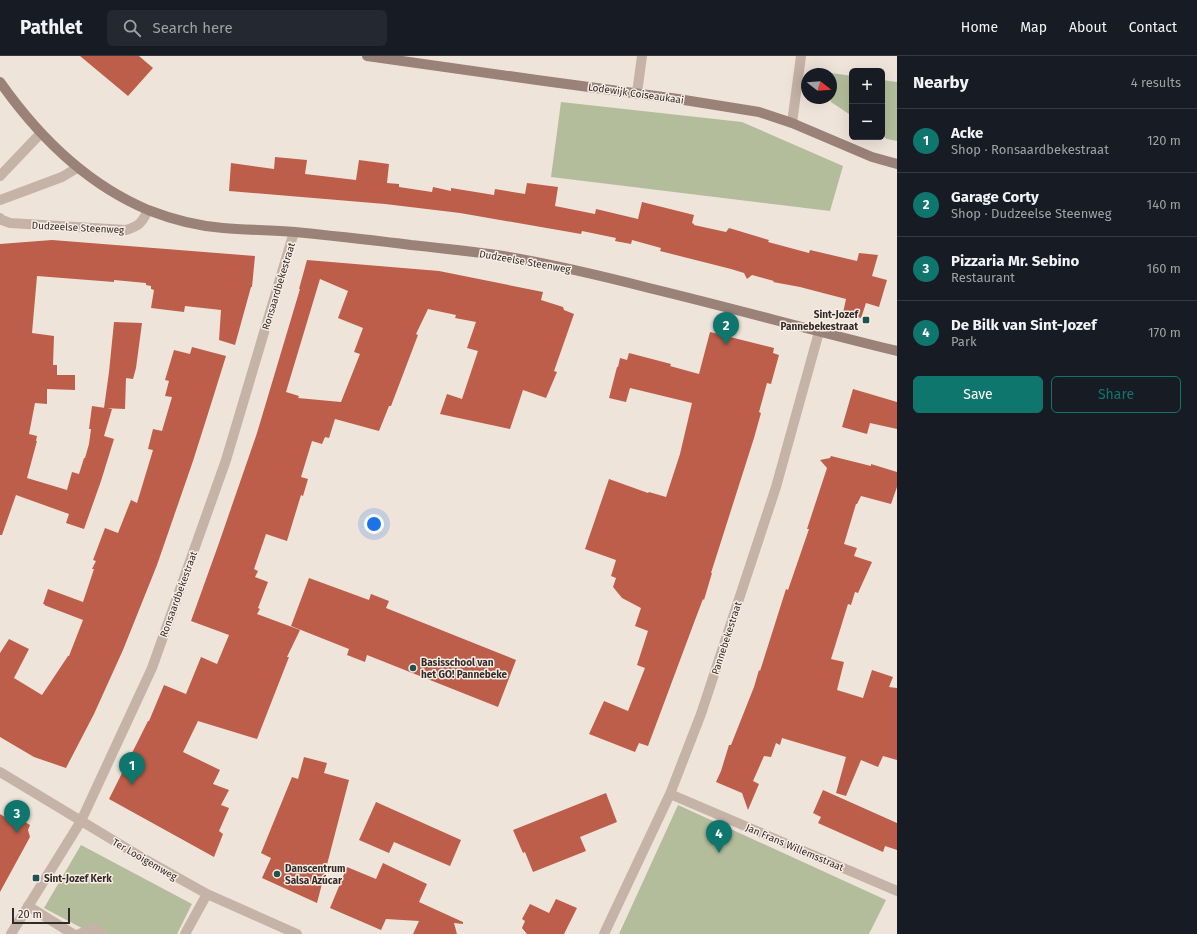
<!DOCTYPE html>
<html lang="en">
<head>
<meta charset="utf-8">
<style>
  :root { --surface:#171b24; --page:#242831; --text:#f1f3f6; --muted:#9ea1a6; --line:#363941; --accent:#0f766e }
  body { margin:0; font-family:"Fira Sans",sans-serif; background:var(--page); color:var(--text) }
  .controls { position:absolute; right:12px; top:12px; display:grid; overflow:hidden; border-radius:6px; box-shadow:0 4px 16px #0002 }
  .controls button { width:36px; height:36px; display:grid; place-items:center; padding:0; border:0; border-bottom:1px solid var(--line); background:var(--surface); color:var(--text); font:20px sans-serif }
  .compass { position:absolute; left:801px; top:12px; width:36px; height:36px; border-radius:50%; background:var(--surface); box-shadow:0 4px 16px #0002; rotate:107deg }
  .scale { position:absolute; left:12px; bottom:10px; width:58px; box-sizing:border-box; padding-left:4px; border:2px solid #332a27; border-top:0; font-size:11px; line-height:14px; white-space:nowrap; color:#332a27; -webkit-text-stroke:3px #f8eee6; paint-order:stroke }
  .you { position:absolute; left:374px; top:468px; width:14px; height:14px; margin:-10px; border:3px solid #fff; border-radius:50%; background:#1a73e8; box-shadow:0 0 0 6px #1a73e833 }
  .badge { display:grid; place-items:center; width:26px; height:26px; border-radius:50%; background:var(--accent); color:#fff; font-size:13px; font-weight:700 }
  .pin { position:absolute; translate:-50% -33px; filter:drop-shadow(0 1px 2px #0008) }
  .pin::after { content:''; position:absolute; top:21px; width:14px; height:12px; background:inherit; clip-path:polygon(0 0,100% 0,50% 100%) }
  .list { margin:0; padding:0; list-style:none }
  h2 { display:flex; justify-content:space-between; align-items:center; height:52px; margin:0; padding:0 16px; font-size:17px }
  h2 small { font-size:13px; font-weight:400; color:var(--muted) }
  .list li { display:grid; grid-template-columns:26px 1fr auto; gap:12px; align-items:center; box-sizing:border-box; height:64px; padding:0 16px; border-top:1px solid var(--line) }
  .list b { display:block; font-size:15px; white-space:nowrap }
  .list p { margin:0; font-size:13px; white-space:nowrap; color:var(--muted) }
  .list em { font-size:13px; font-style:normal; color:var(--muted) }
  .actions { display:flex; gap:8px; padding:12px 16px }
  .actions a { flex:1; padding:9px 0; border:1px solid var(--accent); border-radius:6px; text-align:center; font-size:14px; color:var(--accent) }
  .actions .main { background:var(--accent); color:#fff }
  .icon { flex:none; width:22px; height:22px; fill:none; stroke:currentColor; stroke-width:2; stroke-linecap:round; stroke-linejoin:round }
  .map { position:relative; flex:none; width:897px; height:878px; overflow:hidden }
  header { display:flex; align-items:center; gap:24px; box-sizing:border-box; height:56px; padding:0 20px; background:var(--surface); border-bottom:1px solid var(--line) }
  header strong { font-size:19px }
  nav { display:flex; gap:22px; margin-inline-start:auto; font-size:14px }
  .search { width:280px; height:36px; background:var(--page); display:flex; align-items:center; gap:10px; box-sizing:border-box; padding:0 14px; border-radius:6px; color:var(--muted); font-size:15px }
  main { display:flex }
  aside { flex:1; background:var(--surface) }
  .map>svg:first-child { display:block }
  .green { fill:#b4bd9b }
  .building { fill:#bd5e4a; fill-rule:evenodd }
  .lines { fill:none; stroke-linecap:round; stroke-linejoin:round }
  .lane { stroke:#c6b3a7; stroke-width:10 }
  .street { stroke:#c6b3a7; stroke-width:10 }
  .secondary { stroke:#9a8279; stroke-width:10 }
  .poi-dot { fill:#205251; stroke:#f8eee6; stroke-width:1.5 }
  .labels { text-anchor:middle; stroke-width:3; stroke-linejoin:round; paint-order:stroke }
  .street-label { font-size:10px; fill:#332a27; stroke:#f8eee6 }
  .poi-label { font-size:10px; font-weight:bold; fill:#332a27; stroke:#f8eee6; text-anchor:start }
</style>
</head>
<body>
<header>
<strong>Pathlet</strong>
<div class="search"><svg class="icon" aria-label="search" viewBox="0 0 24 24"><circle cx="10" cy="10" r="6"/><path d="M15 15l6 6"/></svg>Search here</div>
<nav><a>Home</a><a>Map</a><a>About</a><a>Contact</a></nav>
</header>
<main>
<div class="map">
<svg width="897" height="878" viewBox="0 0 897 878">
  <rect width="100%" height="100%" fill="#efe4da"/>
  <path class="green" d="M 818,15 L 852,20 L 852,60 L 831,46 L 830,42 L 831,42 L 831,18 L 819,18 Z
    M 882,24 L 897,26 L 897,85 L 887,83 L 882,80 Z
    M 561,46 L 742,66 L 843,110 L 830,155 L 551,121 Z
    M 678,749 L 886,844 L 869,878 L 619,878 Z
    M 81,789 L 192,848 L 177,878 L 93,878 L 44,852 Z"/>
  <path class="building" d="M 80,0 L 139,0 L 153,12 L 128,40 Z
    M 275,101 L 307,104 L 305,118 L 356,124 L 359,104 L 389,108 L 387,127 L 399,128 L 399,131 L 432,136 L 433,131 L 451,135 L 451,132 L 494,139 L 495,133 L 525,138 L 527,127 L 558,131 L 555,150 L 595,158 L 596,153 L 638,163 L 642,146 L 694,159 L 692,167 L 694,168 L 694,169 L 726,176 L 729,172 L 769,184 L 768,186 L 809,197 L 810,194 L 857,205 L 859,197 L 878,199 L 872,220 L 887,224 L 879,251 L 866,247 L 861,262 L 843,257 L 846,243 L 800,231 L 773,226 L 774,225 L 752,219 L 747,223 L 744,217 L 731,213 L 660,195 L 661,192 L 632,184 L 631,188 L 615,185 L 616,182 L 582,175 L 581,178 L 460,157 L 385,148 L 229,135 L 231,107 L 274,113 Z
    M 52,184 L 255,200 L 252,231 L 251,231 L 235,289 L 219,284 L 221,254 L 185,250 L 184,256 L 151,252 L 154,234 L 151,233 L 151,230 L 146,229 L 146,227 L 114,224 L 114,226 L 37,220 L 32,277 L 54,280 L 53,309 L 57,309 L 57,319 L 75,319 L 75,334 L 47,333 L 47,348 L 35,347 L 29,378 L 37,380 L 36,385 L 37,385 L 27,422 L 67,434 L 72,416 L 79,418 L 84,402 L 85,402 L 89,388 L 91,373 L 89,373 L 92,350 L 112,353 L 104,380 L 114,383 L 101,425 L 84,473 L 66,467 L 69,458 L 16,439 L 2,479 L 0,479 L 0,188 Z
    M 307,204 L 439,215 L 543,236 L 541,244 L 563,251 L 564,254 L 574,258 L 554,315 L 557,316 L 546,342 L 523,334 L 510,373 L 440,358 L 447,338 L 462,343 L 478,295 L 467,292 L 476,266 L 455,262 L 456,259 L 428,253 L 416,278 L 418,279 L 391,350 L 389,350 L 379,375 L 335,363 L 329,382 L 325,381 L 322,388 L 312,385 L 301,421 L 308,423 L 303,440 L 301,439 L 287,485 L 266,478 L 254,513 L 258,515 L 255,521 L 268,526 L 258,552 L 260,553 L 257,558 L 300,574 L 287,601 L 289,601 L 257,683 L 198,665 L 183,696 L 220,714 L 213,728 L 229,734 L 221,749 L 229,752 L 219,775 L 223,778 L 214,801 L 109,743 L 148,665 L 149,665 L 164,629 L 186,638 L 201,601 L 217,608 L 229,579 L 191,565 L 219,487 L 257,377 L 300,233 L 299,233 ZM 320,223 L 348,235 L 338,262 L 363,272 L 354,296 L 360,298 L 341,346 L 298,342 L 299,340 L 286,336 Z
    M 114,266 L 142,267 L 136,312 L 133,323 L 126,322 L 125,353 L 104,352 L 109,316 Z
    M 710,276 L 774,292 L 773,297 L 779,299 L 771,328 L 767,327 L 759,356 L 761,357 L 754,382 L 711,517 L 712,517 L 704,544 L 703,543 L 695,564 L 648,690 L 639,687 L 635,696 L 589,678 L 604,645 L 628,655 L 645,612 L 637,609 L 648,575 L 635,570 L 641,552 L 622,542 L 613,531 L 616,522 L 611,520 L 616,504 L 585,493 L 609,423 L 648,437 L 649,436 L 666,441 L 680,398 L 692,347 L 630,332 L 626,346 L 609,342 L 617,311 L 618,311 L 620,302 L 627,304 L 629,297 L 671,308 L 670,310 L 699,318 Z
    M 192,291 L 226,300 L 212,345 L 193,405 L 157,509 L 123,594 L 94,658 L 66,712 L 34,701 L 0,681 L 0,597 L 9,583 L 29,593 L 14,622 L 42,639 L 68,600 L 69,600 L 83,564 L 44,549 L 45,548 L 43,548 L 48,533 L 83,546 L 94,513 L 92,513 L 96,505 L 93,504 L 105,472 L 118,477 L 131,444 L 137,447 L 153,394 L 148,393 L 153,373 L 162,375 L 172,341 L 165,340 L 169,325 L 165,324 L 174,294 L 190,298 Z
    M 853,333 L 897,346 L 897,373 L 870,367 L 867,378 L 842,371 Z
    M 831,400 L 871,410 L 871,408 L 897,416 L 897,431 L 891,448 L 861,440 L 857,448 L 856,448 L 844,488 L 857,492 L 854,500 L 872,506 L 858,537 L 855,536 L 851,549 L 848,548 L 831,603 L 844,606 L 837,634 L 863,642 L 872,614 L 893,621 L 889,631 L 897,632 L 897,704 L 883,700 L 878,711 L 861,704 L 846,740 L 836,737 L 846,701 L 782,682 L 780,689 L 776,687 L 771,701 L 764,700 L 753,725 L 759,728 L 748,754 L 742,737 L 716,726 L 721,715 L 729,689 L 731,689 L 754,631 L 759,614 L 760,615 L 786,533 L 788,534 L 809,473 L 807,473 L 827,412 L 820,404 L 830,402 Z
    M 309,522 L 369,544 L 371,538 L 389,545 L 386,552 L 516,604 L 498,651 L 367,599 L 365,606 L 347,599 L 349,593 L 291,570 Z
    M 304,701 L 327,707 L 324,717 L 349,724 L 317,847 L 262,822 L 271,802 L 261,797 L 292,721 L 298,723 Z
    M 823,734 L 897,767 L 897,794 L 885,790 L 883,796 L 818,767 L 821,761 L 813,757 Z
    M 606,737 L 617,766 L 580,781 L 586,795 L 533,816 L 525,796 L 523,797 L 513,774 Z
    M 376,746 L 461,784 L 450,810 L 394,786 L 389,797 L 359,784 Z
    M 0,758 L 13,766 L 16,761 L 30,769 L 28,774 L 30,781 L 0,836 Z
    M 383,807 L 427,828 L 419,846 L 463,866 L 463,868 L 454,867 L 457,878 L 413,878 L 419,865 L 386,863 L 381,874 L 330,852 L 347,811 L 376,823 Z
    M 556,843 L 577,852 L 564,878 L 527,878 L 522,872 L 525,865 L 522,863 L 530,848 L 549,857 Z"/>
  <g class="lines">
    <path class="lane" d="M 637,37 L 642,0
      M 792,67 L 801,0
      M 28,850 L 73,878
      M 79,878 L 94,873 L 103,878"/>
    <path class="street" d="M 0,120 L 40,78
      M 0,144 L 62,121 L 77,112
      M 0,162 L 2,164 L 10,167 L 126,174 C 139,170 142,167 148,154
      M 0,716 L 141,801 L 207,838 L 297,878
      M 670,738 L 897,835
      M 11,878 L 81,765 L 152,612 L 226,404 L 294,176
      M 185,878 L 207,838
      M 604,878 L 670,738 L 701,658 L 776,431 L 819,276"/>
    <path class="secondary" d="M 367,0 L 537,24 L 678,43 L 759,56 L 792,67 L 872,101 L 897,108
      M 0,26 C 38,80 86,128 148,154 C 171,163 198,170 223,172 C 247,174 271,174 295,176 C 334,180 372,184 411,189 C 440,192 469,195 497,199 C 548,207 598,219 649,232 C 732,252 814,275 897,295"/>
  </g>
  <g class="poi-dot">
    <rect x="862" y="260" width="8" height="8" rx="2"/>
    <circle cx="413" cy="612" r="4"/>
    <circle cx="277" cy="818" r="4"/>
    <rect x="32" y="818" width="8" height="8" rx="2"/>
  </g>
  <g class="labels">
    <g class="street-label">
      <text transform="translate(636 37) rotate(8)" y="4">Lodewijk Coiseaukaai</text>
      <text transform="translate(78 171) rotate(3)" y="4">Dudzeelse Steenweg</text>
      <text transform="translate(525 205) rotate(10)" y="4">Dudzeelse Steenweg</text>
      <text transform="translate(278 230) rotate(-73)" y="4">Ronsaardbekestraat</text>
      <text transform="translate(178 538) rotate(-70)" y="4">Ronsaardbekestraat</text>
      <text transform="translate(726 582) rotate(-72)" y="4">Pannebekestraat</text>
      <text transform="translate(795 791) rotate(23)" y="4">Jan Frans Willemsstraat</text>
      <text transform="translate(145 803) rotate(30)" y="4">Ter Looigemweg</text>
    </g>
    <g class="poi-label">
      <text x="858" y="262" text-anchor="end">Sint-Jozef<tspan x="858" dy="12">Pannebekestraat</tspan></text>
      <text x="421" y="610">Basisschool van<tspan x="421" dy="12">het GO! Pannebeke</tspan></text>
      <text x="285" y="816">Danscentrum<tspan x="285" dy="12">Salsa Azúcar</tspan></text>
      <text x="44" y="826">Sint-Jozef Kerk</text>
    </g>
  </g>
</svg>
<div class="controls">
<button>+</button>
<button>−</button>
</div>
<svg class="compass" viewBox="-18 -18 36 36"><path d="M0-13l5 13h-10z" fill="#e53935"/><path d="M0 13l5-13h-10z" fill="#9ea1a6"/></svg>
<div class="scale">20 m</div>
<div class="you"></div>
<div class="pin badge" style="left:132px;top:729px">1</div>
<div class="pin badge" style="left:726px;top:289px">2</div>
<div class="pin badge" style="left:17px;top:777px">3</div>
<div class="pin badge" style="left:719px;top:797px">4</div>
</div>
<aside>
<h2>Nearby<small>4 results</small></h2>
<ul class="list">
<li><span class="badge">1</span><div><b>Acke</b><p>Shop · Ronsaardbekestraat</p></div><em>120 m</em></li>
<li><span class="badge">2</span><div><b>Garage Corty</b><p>Shop · Dudzeelse Steenweg</p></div><em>140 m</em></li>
<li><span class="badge">3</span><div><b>Pizzaria Mr. Sebino</b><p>Restaurant</p></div><em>160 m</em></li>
<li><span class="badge">4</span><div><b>De Bilk van Sint-Jozef</b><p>Park</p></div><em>170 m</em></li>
</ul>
<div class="actions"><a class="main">Save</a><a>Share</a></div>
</aside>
</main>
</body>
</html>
